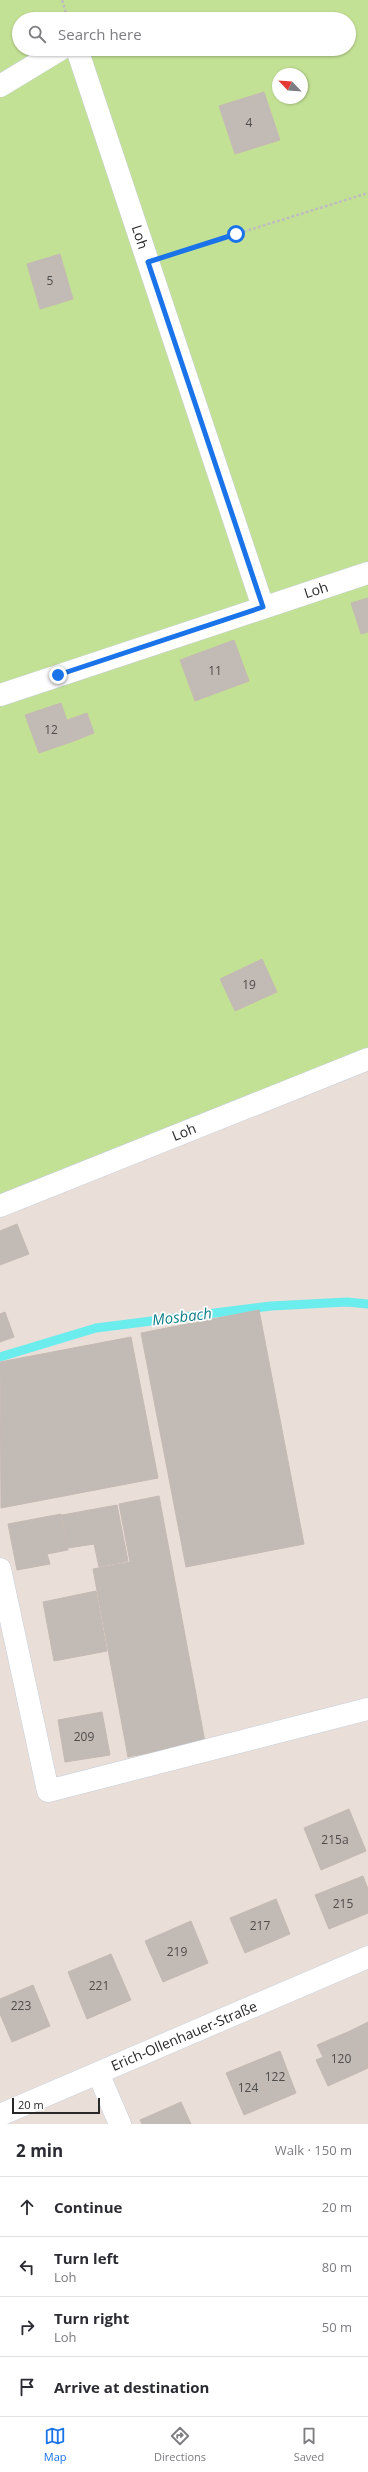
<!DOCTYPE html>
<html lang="en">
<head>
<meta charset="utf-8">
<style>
  :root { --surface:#fff; --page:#f2f2f3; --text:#2b2b33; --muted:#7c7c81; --line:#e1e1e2; --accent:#1a73e8 }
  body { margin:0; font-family:"Open Sans",sans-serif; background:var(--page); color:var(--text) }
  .compass { position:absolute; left:272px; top:68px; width:36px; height:36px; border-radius:50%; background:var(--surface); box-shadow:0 1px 3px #0004; rotate:295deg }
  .scale { position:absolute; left:12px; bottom:10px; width:88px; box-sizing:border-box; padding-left:4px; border:2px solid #282828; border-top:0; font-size:11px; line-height:14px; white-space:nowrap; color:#282828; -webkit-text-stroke:3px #fff; paint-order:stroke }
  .stop { position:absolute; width:12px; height:12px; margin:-9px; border:3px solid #1a73e8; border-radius:50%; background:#fff }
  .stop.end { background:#1a73e8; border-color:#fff; box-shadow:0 1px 4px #0008 }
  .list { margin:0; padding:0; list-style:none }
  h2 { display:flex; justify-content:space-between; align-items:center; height:52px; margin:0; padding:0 16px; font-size:17px }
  h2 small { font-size:13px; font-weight:400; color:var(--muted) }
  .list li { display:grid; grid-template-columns:26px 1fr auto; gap:12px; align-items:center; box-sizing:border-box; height:60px; padding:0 16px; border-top:1px solid var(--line) }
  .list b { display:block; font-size:15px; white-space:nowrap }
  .list p { margin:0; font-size:13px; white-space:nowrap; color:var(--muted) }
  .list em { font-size:13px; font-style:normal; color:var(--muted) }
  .icon { flex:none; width:22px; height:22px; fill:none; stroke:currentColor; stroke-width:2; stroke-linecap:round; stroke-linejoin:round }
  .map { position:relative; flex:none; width:368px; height:2124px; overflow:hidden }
  .search { position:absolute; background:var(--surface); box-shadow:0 1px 3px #0004; left:12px; right:12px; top:12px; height:44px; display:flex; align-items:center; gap:10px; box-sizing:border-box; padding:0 14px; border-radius:22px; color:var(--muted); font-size:15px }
  .sheet { height:292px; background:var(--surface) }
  nav { display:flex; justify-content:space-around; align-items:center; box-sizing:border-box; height:56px; border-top:1px solid var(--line); background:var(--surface); font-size:11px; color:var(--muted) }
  nav a { display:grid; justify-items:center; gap:2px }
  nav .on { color:var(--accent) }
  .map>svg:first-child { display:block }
  .green { fill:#c3e195; fill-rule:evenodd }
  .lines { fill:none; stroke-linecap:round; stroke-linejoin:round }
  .stream { stroke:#6beced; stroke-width:9 }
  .building { fill:#c2bab5; stroke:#c5bab3 }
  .minor-casing { stroke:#c7d0da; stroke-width:23 }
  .path { stroke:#bebebe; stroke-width:2.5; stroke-dasharray:3 2; stroke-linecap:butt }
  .minor { stroke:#fff; stroke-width:22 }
  .route { stroke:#1a73e8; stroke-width:5 }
  .labels { text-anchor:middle; stroke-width:3.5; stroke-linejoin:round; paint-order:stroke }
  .number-label { font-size:12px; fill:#4e4c4b }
  .street-label { font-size:14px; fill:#282828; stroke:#fff }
  .water-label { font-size:15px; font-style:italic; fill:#0e7e89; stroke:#fff }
</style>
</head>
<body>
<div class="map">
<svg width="368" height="2124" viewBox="0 0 368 2124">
  <rect width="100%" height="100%" fill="#eaded9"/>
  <path class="green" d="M 0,0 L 368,0 L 368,1052 L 0,1201 ZM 19,19 L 349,19 L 349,49 L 19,49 ZM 278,74 L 302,74 L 302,98 L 278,98 Z"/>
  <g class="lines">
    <path class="stream" d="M 0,1357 L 96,1328 L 271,1306 L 347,1302 L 368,1304"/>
  </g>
  <path class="building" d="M 264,92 L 280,140 L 235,154 L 219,106 Z
    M 60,254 L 73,299 L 40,309 L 27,264 Z
    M 368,598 L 368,632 L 361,634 L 351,603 Z
    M 234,640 L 249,681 L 195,701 L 180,660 Z
    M 61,703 L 74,741 L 39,753 L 25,715 Z
    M 87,713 L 94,733 L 74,741 L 67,720 Z
    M 262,959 L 277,992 L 235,1011 L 220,979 Z
    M 17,1224 L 29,1254 L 0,1265 L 0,1231 Z
    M 259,1310 L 304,1544 L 186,1567 L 141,1333 Z
    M 5,1312 L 14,1337 L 0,1342 L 0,1314 Z
    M 131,1337 L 158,1478 L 1,1508 L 0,1362 Z
    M 159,1496 L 205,1742 L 128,1757 L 93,1569 L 130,1562 L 119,1504 Z
    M 117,1505 L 128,1561 L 99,1567 L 94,1544 L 68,1548 L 62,1515 Z
    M 61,1514 L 68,1550 L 47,1554 L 50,1564 L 17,1570 L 8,1524 Z
    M 96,1591 L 107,1651 L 54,1661 L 43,1602 Z
    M 102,1712 L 110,1755 L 65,1762 L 58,1720 Z
    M 349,1809 L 366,1851 L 321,1870 L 304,1828 Z
    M 363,1876 L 368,1889 L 368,1913 L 329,1929 L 315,1895 Z
    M 276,1899 L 290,1934 L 245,1953 L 230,1918 Z
    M 191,1921 L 208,1963 L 163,1982 L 145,1941 Z
    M 111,1954 L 131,2000 L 87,2019 L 68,1972 Z
    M 33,1985 L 50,2026 L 12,2042 L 0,2014 L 0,1999 Z
    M 368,2022 L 368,2068 L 366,2069 L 350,2031 Z
    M 350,2031 L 366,2069 L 328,2086 L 316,2060 L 323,2057 L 317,2045 Z
    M 280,2051 L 296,2093 L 270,2104 L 253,2062 Z
    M 253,2062 L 270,2104 L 244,2115 L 226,2073 Z
    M 181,2102 L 191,2124 L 142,2124 L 140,2120 Z"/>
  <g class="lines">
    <g class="minor-casing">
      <path id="minor" d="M 77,49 L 263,607
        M 0,86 L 61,49
        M 0,695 L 368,573
        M 0,1206 L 368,1059
        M 0,1569 L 48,1791 L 368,1709
        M 98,2073 L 120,2124
        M 0,2115 L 368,1957"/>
    </g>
    <path class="path" d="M 62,0 L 68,19
      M 172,254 L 368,193"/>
    <use href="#minor" class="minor"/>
  </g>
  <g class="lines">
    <path class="route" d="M 58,675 L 263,607 L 148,262 L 236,234"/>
  </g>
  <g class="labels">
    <g class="number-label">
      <text x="249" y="127">4</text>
      <text x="50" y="285">5</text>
      <text x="215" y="675">11</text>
      <text x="51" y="734">12</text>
      <text x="249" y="989">19</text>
      <text x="84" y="1741">209</text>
      <text x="335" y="1844">215a</text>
      <text x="343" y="1908">215</text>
      <text x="260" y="1930">217</text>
      <text x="177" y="1956">219</text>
      <text x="99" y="1990">221</text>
      <text x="21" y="2010">223</text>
      <text x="341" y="2063">120</text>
      <text x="275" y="2081">122</text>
      <text x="248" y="2092">124</text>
    </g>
    <g class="street-label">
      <text transform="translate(140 237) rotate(72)" y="5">Loh</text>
      <text transform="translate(316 590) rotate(-18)" y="5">Loh</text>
      <text transform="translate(184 1132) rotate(-22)" y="5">Loh</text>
      <text transform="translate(184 2036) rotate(-23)" y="5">Erich-Ollenhauer-Straße</text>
    </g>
    <g class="water-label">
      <text transform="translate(182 1317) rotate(-7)" y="5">Mosbach</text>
    </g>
  </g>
</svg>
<svg class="compass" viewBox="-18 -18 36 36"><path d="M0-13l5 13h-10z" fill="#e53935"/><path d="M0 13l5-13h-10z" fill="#7c7c81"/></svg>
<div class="scale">20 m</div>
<div class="stop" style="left:236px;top:234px"></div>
<div class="stop end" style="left:58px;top:675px"></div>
<div class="search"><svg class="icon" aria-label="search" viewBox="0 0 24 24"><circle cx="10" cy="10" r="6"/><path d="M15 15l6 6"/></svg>Search here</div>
</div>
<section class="sheet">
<h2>2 min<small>Walk · 150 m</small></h2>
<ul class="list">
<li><svg class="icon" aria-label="ahead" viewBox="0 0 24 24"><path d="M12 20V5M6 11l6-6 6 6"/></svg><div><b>Continue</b></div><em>20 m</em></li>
<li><svg class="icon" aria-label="left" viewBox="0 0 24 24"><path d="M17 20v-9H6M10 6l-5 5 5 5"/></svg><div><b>Turn left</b><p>Loh</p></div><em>80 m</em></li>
<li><svg class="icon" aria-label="right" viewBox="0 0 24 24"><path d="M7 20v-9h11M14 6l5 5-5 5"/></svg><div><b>Turn right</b><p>Loh</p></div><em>50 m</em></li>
<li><svg class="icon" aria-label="arrive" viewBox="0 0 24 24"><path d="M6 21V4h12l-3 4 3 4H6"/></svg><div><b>Arrive at destination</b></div></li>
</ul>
</section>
<nav>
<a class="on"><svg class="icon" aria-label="map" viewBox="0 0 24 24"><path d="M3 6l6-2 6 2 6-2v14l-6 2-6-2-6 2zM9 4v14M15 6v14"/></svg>Map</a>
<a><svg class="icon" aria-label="directions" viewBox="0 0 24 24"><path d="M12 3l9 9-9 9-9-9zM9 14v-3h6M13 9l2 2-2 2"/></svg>Directions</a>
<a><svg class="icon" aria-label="saved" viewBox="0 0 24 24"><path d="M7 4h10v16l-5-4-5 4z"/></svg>Saved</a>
</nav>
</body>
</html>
